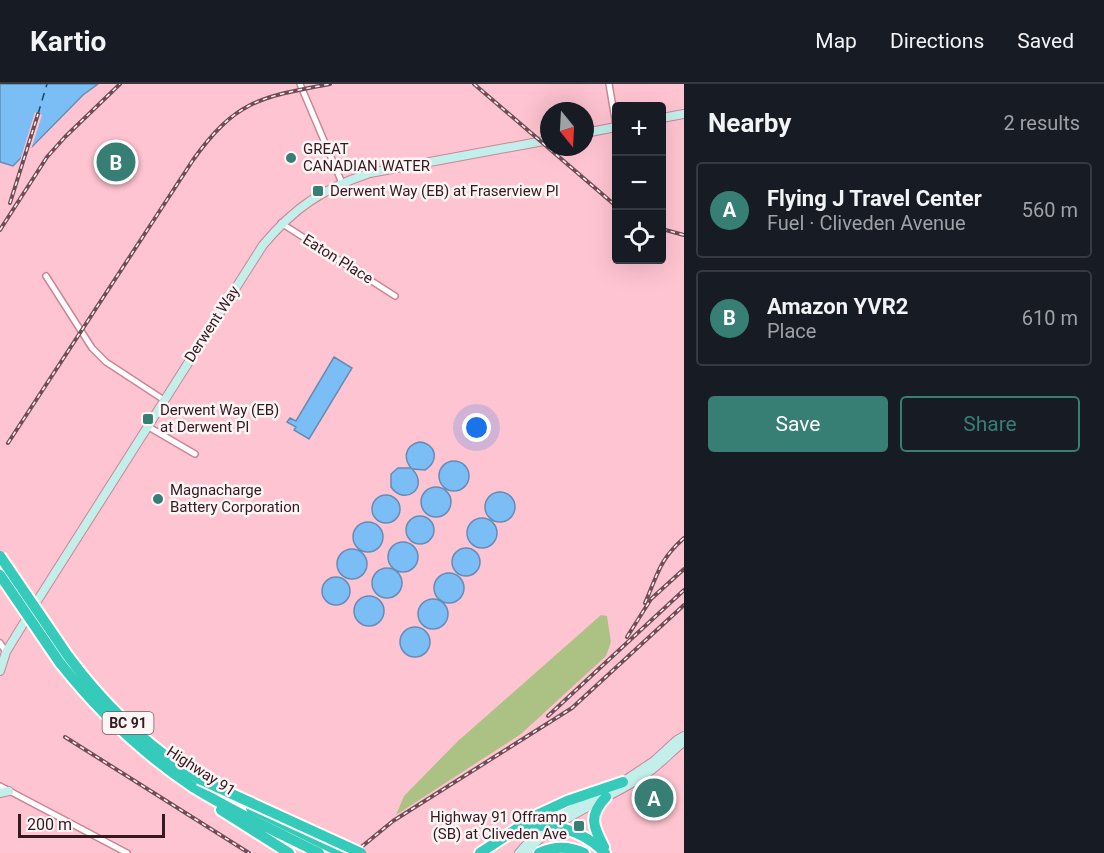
<!DOCTYPE html>
<html lang="en">
<head>
<meta charset="utf-8">
<style>
  :root { --surface:#171b24; --page:#242831; --text:#f1f3f6; --muted:#9ea1a6; --line:#363941; --accent:#377e75 }
  body { margin:0; font-family:Roboto,sans-serif; background:var(--page); color:var(--text) }
  .controls { position:absolute; right:18px; top:18px; display:grid; overflow:hidden; border-radius:6px; box-shadow:0 6px 24px #0002 }
  .controls button { width:54px; height:54px; display:grid; place-items:center; padding:0; border:0; border-bottom:2px solid var(--line); background:var(--surface); color:var(--text); font:30px sans-serif }
  .compass { position:absolute; left:540px; top:18px; width:54px; height:54px; border-radius:50%; background:var(--surface); box-shadow:0 6px 24px #0002; rotate:162deg }
  .scale { position:absolute; left:18px; bottom:15px; width:147px; box-sizing:border-box; padding-left:6px; border:3px solid #341920; border-top:0; font-size:16px; line-height:21px; white-space:nowrap; color:#341920; -webkit-text-stroke:4px #fdf5f6; paint-order:stroke }
  .you { position:absolute; left:477px; top:344px; width:21px; height:21px; margin:-15px; border:4px solid #fff; border-radius:50%; background:#1a73e8; box-shadow:0 0 0 9px #1a73e833 }
  .badge { display:grid; place-items:center; width:39px; height:39px; border-radius:50%; background:var(--accent); color:#fff; font-size:20px; font-weight:700 }
  .pin { position:absolute; translate:-50% -50%; border:3px solid #fff; box-shadow:0 2px 6px #0006 }
  .list { margin:0; padding:0; list-style:none }
  h2 { display:flex; justify-content:space-between; align-items:center; height:78px; margin:0; padding:0 24px; font-size:26px }
  h2 small { font-size:20px; font-weight:400; color:var(--muted) }
  .list li { display:grid; grid-template-columns:39px 1fr auto; gap:18px; align-items:center; box-sizing:border-box; height:96px; margin:0 12px 12px; padding:0 12px; border:2px solid var(--line); border-radius:6px }
  .list b { display:block; font-size:22px; white-space:nowrap }
  .list p { margin:0; font-size:20px; white-space:nowrap; color:var(--muted) }
  .list em { font-size:20px; font-style:normal; color:var(--muted) }
  .actions { display:flex; gap:12px; padding:18px 24px }
  .actions a { flex:1; padding:14px 0; border:2px solid var(--accent); border-radius:6px; text-align:center; font-size:21px; color:var(--accent) }
  .actions .main { background:var(--accent); color:#fff }
  .icon { flex:none; width:33px; height:33px; fill:none; stroke:currentColor; stroke-width:2; stroke-linecap:round; stroke-linejoin:round }
  .map { position:relative; flex:none; width:684px; height:769px; overflow:hidden }
  header { display:flex; align-items:center; gap:36px; box-sizing:border-box; height:84px; padding:0 30px; background:var(--surface); border-bottom:2px solid var(--line) }
  header strong { font-size:28px }
  nav { display:flex; gap:33px; margin-inline-start:auto; font-size:21px }
  main { display:flex }
  aside { flex:1; background:var(--surface) }
  .map>svg:first-child { display:block }
  .green { fill:#acc285 }
  .water { fill:#7bbef5; stroke:#668cb5; stroke-width:1.5 }
  .pier { fill:#ffc4d1 }
  .lines { fill:none; stroke-linecap:round; stroke-linejoin:round }
  .ferry { stroke:#184a6e; stroke-width:1.5; stroke-dasharray:8 6; stroke-linecap:butt }
  .street-casing { stroke:#ca8696; stroke-width:8 }
  .secondary-casing { stroke:#ca8696; stroke-width:10 }
  .highway-casing { stroke:#fff; stroke-width:14 }
  .street { stroke:#fff; stroke-width:5 }
  .secondary { stroke:#c2efea; stroke-width:8 }
  .highway { stroke:#35cab9; stroke-width:10 }
  .rail-casing { stroke:#714c55; stroke-width:4 }
  .rail { stroke:#fdf5f6; stroke-width:1.5; stroke-dasharray:4.5; stroke-linecap:butt }
  .highway-bridge-casing { stroke:#fff; stroke-width:14; stroke-linecap:butt }
  .highway-bridge { stroke:#35cab9; stroke-width:10 }
  .poi-dot { fill:#377e75; stroke:#fdf5f6; stroke-width:2 }
  .labels { text-anchor:middle; stroke-width:5; stroke-linejoin:round; paint-order:stroke }
  .shield { fill:#fdf5f6; stroke:#705b60; stroke-width:1.5 }
  .shield-label { font-size:14px; font-weight:bold; fill:#341920 }
  .poi-label { font-size:15px; fill:#341920; stroke:#fdf5f6; text-anchor:start }
  .street-label { font-size:15px; fill:#341920; stroke:#fdf5f6 }
</style>
</head>
<body>
<header>
<strong>Kartio</strong>
<nav><a>Map</a><a>Directions</a><a>Saved</a></nav>
</header>
<main>
<div class="map">
<svg width="684" height="769" viewBox="0 0 684 769">
  <rect width="100%" height="100%" fill="#ffc4d1"/>
  <path class="green" d="M 601,531 L 607,532 L 611,558 L 606,572 L 521,650 L 396,731 L 404,712 L 458,657 Z"/>
  <path class="water" d="M 0,0 L 98,0 L 83,11 L 13,82 L 0,78 Z
    M 334,273 L 352,284 L 309,355 L 294,346 L 296,343 L 287,338 L 290,334 L 296,337 Z
    M 419,358 C 436,359 440,377 425,386 L 412,385 C 430,403 405,423 391,403 L 391,390 L 398,384 L 411,384 C 403,374 405,362 419,358 Z
    M439 392a15 15 0 1 1 30 0a15 15 0 1 1-30 0Z
    M421 418a15 15 0 1 1 30 0a15 15 0 1 1-30 0Z
    M485 423a15 15 0 1 1 30 0a15 15 0 1 1-30 0Z
    M372 425a14 14 0 1 1 28 0a14 14 0 1 1-28 0Z
    M406 446a14 14 0 1 1 28 0a14 14 0 1 1-28 0Z
    M467 449a15 15 0 1 1 30 0a15 15 0 1 1-30 0Z
    M353 453a15 15 0 1 1 30 0a15 15 0 1 1-30 0Z
    M388 473a15 15 0 1 1 30 0a15 15 0 1 1-30 0Z
    M452 478a14 14 0 1 1 28 0a14 14 0 1 1-28 0Z
    M337 480a15 15 0 1 1 30 0a15 15 0 1 1-30 0Z
    M372 499a15 15 0 1 1 30 0a15 15 0 1 1-30 0Z
    M434 504a15 15 0 1 1 30 0a15 15 0 1 1-30 0Z
    M322 507a14 14 0 1 1 28 0a14 14 0 1 1-28 0Z
    M354 527a15 15 0 1 1 30 0a15 15 0 1 1-30 0Z
    M418 530a15 15 0 1 1 30 0a15 15 0 1 1-30 0Z
    M400 558a15 15 0 1 1 30 0a15 15 0 1 1-30 0Z"/>
  <path class="pier" d="M 35,28 L 42,31 L 30,69 L 19,80 Z"/>
  <g class="lines">
    <path class="ferry" d="M 38,30 L 47,0"/>
    <g class="street-casing">
      <path id="street" d="M 300,0 L 342,99
        M 609,0 L 616,41
        M 281,139 L 395,212
        M 46,192 L 92,264 L 106,278 L 164,316
        M 147,342 L 195,370
        M 0,559 L 6,568
        M 0,702 L 127,769"/>
    </g>
    <g class="secondary-casing">
      <path id="secondary" d="M 662,34 L 684,30
        M 585,49 L 616,43
        M 0,587 L 6,568 L 39,514 L 263,161 C 295,123 322,105 370,89 L 549,56
        M 621,699 L 654,677 L 677,656 L 684,652
        M 0,709 L 9,707
        M 519,769 C 540,743 568,727 596,711
        M 526,769 C 557,732 603,718 642,693 C 656,684 668,671 681,660 L 684,653"/>
    </g>
    <g class="highway-casing">
      <path id="highway" d="M 68,572 C 105,622 152,667 206,699
        M 60,579 C 98,627 142,669 193,703 C 233,728 277,748 319,769
        M 251,724 L 342,769
        M 221,726 L 289,769
        M 525,747 C 549,733 587,750 605,769
        M 604,763 C 593,742 588,732 606,713
        M 480,769 L 539,730 L 567,717 L 623,698
        M 539,769 C 554,762 569,762 584,769"/>
    </g>
    <use href="#street" class="street"/>
    <use href="#secondary" class="secondary"/>
    <use href="#highway" class="highway"/>
    <g class="rail-casing">
      <path id="rail" d="M 474,0 L 616,122
        M 10,119 L 38,30
        M 662,145 L 684,151
        M 0,146 L 47,73 L 65,53 L 120,0
        M 8,359 L 193,76 C 236,16 261,13 330,0
        M 645,519 C 658,490 659,476 684,454
        M 627,553 L 651,515 L 684,485
        M 548,632 L 684,506
        M 65,653 L 249,769
        M 354,769 L 393,737 L 572,624 L 684,521"/>
    </g>
    <use href="#rail" class="rail"/>
    <g class="highway-bridge-casing">
      <path id="highway-bridge" d="M 0,472 L 68,572
        M 0,491 L 60,579
        M 199,695 L 361,769"/>
    </g>
    <use href="#highway-bridge" class="highway-bridge"/>
  </g>
  <g class="poi-dot">
    <circle cx="291" cy="74" r="6"/>
    <rect x="312" y="101" width="12" height="12" rx="3"/>
    <rect x="142" y="329" width="12" height="12" rx="3"/>
    <circle cx="158" cy="415" r="6"/>
    <rect x="573" y="736" width="12" height="12" rx="3"/>
  </g>
  <g class="labels">
    <rect class="shield" x="102.5" y="628" width="51" height="22" rx="4.5"/>
    <g class="shield-label">
      <text x="128" y="644">BC 91</text>
    </g>
    <g class="poi-label">
      <text x="303" y="70">GREAT<tspan x="303" dy="17">CANADIAN WATER</tspan></text>
      <text x="330" y="112">Derwent Way (EB) at Fraserview Pl</text>
      <text x="160" y="331">Derwent Way (EB)<tspan x="160" dy="17">at Derwent Pl</tspan></text>
      <text x="170" y="411">Magnacharge<tspan x="170" dy="17">Battery Corporation</tspan></text>
      <text x="567" y="738" text-anchor="end">Highway 91 Offramp<tspan x="567" dy="17">(SB) at Cliveden Ave</tspan></text>
    </g>
    <g class="street-label">
      <text transform="translate(338 175) rotate(32)" y="5">Eaton Place</text>
      <text transform="translate(212 240) rotate(-57)" y="5">Derwent Way</text>
      <text transform="translate(201 687) rotate(33)" y="5">Highway 91</text>
    </g>
  </g>
</svg>
<div class="controls">
<button>+</button>
<button>−</button>
<button><svg class="icon" aria-label="locate" viewBox="0 0 24 24"><circle cx="12" cy="12" r="6"/><path d="M12 2v4M12 18v4M2 12h4M18 12h4"/></svg></button>
</div>
<svg class="compass" viewBox="-18 -18 36 36"><path d="M0-13l5 13h-10z" fill="#e53935"/><path d="M0 13l5-13h-10z" fill="#9ea1a6"/></svg>
<div class="scale">200 m</div>
<div class="you"></div>
<div class="pin badge" style="left:654px;top:714px">A</div>
<div class="pin badge" style="left:116px;top:78px">B</div>
</div>
<aside>
<h2>Nearby<small>2 results</small></h2>
<ul class="list">
<li><span class="badge">A</span><div><b>Flying J Travel Center</b><p>Fuel · Cliveden Avenue</p></div><em>560 m</em></li>
<li><span class="badge">B</span><div><b>Amazon YVR2</b><p>Place</p></div><em>610 m</em></li>
</ul>
<div class="actions"><a class="main">Save</a><a>Share</a></div>
</aside>
</main>
</body>
</html>
